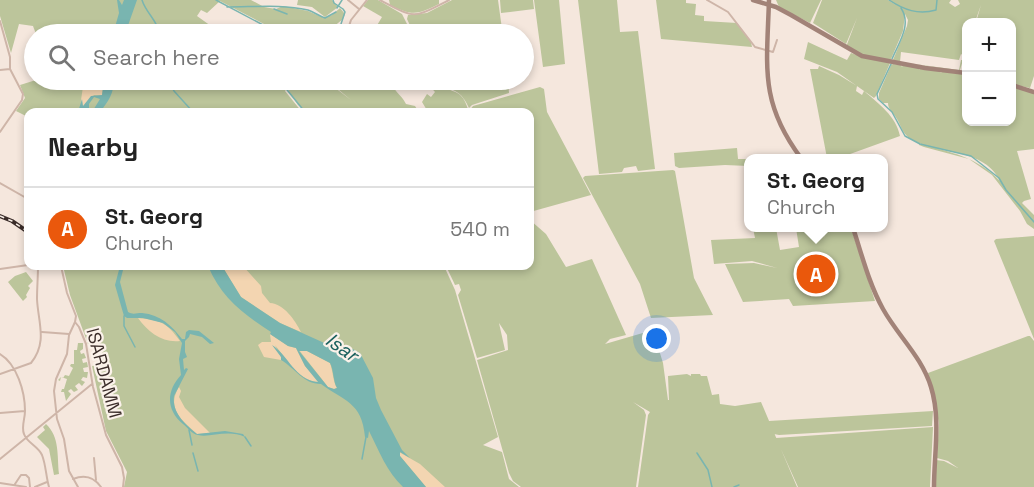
<!DOCTYPE html>
<html lang="en">
<head>
<meta charset="utf-8">
<style>
  :root { --surface:#fff; --page:#f6f6f6; --text:#222; --muted:#767676; --line:#e0e0e0; --accent:#ea580c }
  body { margin:0; font-family:"Space Grotesk",sans-serif; background:var(--page); color:var(--text) }
  .controls { position:absolute; right:18px; top:18px; display:grid; overflow:hidden; border-radius:12px; box-shadow:0 3px 9px #0003 }
  .controls button { width:54px; height:54px; display:grid; place-items:center; padding:0; border:0; border-bottom:2px solid var(--line); background:var(--surface); color:var(--text); font:30px sans-serif }
  .you { position:absolute; left:657px; top:339px; width:21px; height:21px; margin:-15px; border:4px solid #fff; border-radius:50%; background:#1a73e8; box-shadow:0 0 0 9px #1a73e833 }
  .badge { display:grid; place-items:center; width:39px; height:39px; border-radius:50%; background:var(--accent); color:#fff; font-size:20px; font-weight:700 }
  .pin { position:absolute; translate:-50% -50%; border:3px solid #fff; box-shadow:0 2px 6px #0006 }
  .popup { position:absolute; left:744px; top:154px; width:144px; height:78px; box-sizing:border-box; display:grid; place-content:center; border-radius:12px; background:var(--surface); filter:drop-shadow(0 2px 4px #0005); font-size:20px; white-space:nowrap; color:var(--muted) }
  .popup b { font-size:22px; color:var(--text) }
  .popup::after { content:''; position:absolute; left:50%; top:100%; margin-left:-12px; border:12px solid transparent; border-top-color:var(--surface) }
  .list { margin:0; padding:0; list-style:none }
  h2 { display:flex; justify-content:space-between; align-items:center; height:78px; margin:0; padding:0 24px; font-size:26px }
  h2 small { font-size:20px; font-weight:400; color:var(--muted) }
  .list li { display:grid; grid-template-columns:39px 1fr auto; gap:18px; align-items:center; box-sizing:border-box; height:84px; padding:0 24px; border-top:2px solid var(--line) }
  .list b { display:block; font-size:22px; white-space:nowrap }
  .list p { margin:0; font-size:20px; white-space:nowrap; color:var(--muted) }
  .list em { font-size:20px; font-style:normal; color:var(--muted) }
  .icon { flex:none; width:33px; height:33px; fill:none; stroke:currentColor; stroke-width:2; stroke-linecap:round; stroke-linejoin:round }
  .map { position:relative; flex:none; width:1034px; height:487px; overflow:hidden }
  .search { position:absolute; background:var(--surface); box-shadow:0 3px 9px #0003; left:24px; top:24px; width:510px; height:66px; display:flex; align-items:center; gap:15px; box-sizing:border-box; padding:0 21px; border-radius:33px; color:var(--muted); font-size:22px }
  .panel { position:absolute; background:var(--surface); box-shadow:0 3px 9px #0003; left:24px; top:108px; width:510px; height:162px; border-radius:12px }
  .map>svg:first-child { display:block }
  .green { fill:#bcc59b }
  .sand { fill:#f3d5b1 }
  .water { fill:#79b5b0; fill-rule:evenodd }
  .lines { fill:none; stroke-linecap:round; stroke-linejoin:round }
  .stream { stroke:#79b5b0; stroke-width:1.5 }
  .minor { stroke:#ceb5a8; stroke-width:2 }
  .secondary { stroke:#a28378; stroke-width:4.5 }
  .rail-casing { stroke:#3a2c29; stroke-width:4 }
  .rail { stroke:#fbf2ea; stroke-width:1.5; stroke-dasharray:4.5; stroke-linecap:butt }
  .labels { text-anchor:middle; stroke-width:4.5; stroke-linejoin:round; paint-order:stroke }
  .street-label { font-size:18px; fill:#3a2c29; stroke:#fbf2ea }
  .water-label { font-size:20px; font-style:italic; fill:#1a605d; stroke:#fbf2ea }
</style>
</head>
<body>
<div class="map">
<svg width="1034" height="487" viewBox="0 0 1034 487">
  <rect width="100%" height="100%" fill="#f5e7dd"/>
  <path class="green" d="M 0,0 L 251,0 L 264,7 L 276,9 L 283,6 L 308,11 L 324,18 L 332,15 L 340,8 L 345,14 L 343,19 L 327,32 L 328,34 L 283,34 L 220,1 L 207,13 L 201,10 L 197,16 L 211,26 L 247,34 L 36,34 L 33,26 L 19,24 L 11,53 L 0,16 Z
    M 298,0 L 332,0 L 338,7 L 325,17 L 312,7 L 297,5 Z
    M 368,0 L 378,0 L 402,14 L 412,34 L 363,34 L 365,32 L 373,32 L 382,17 L 363,6 Z
    M 389,0 L 439,0 L 439,4 C 417,15 412,16 390,5 Z
    M 452,0 L 498,0 L 502,29 L 495,31 L 495,34 L 414,34 L 407,19 L 408,15 L 427,13 Z
    M 500,0 L 533,0 L 534,9 L 501,13 Z
    M 534,0 L 559,0 L 565,64 L 543,67 Z
    M 578,0 L 617,0 L 620,32 L 638,31 L 655,169 L 638,171 L 636,166 L 624,168 L 622,172 L 599,174 Z
    M 656,0 L 686,0 L 686,3 L 696,4 L 695,15 L 704,16 L 704,21 L 737,23 L 751,42 L 752,47 L 661,39 Z
    M 776,0 L 821,0 L 810,23 L 779,7 Z
    M 822,0 L 888,0 L 896,5 L 889,0 L 951,0 L 949,3 L 955,7 L 960,4 L 958,0 L 1034,0 L 1034,76 L 1030,88 L 1012,84 L 1012,22 L 988,22 L 989,20 L 985,19 L 984,22 L 976,22 L 981,5 L 975,22 L 966,22 L 966,50 L 964,56 L 961,54 L 959,60 L 901,52 L 900,62 L 959,70 L 961,60 L 963,60 L 960,70 L 959,71 L 894,61 L 893,60 L 907,26 L 908,20 L 905,14 L 903,31 L 891,59 C 877,61 859,55 846,47 L 857,18 L 846,44 L 813,23 Z
    M 808,42 L 847,60 L 851,53 L 865,58 L 890,63 L 876,96 L 874,98 L 837,72 L 804,59 Z
    M 892,63 L 893,65 L 893,64 L 901,65 L 902,67 L 903,65 L 919,68 L 919,70 L 920,68 L 940,71 L 941,73 L 942,71 L 966,74 L 966,122 L 1012,122 L 1012,86 L 1034,93 L 1034,149 L 1017,151 L 1031,199 L 1024,201 L 1022,203 L 1034,215 L 1034,229 L 1027,224 L 1020,211 L 992,175 L 969,159 L 924,147 L 919,145 L 919,144 C 951,152 977,157 1000,181 C 983,144 926,156 906,135 C 902,131 900,124 897,119 C 894,113 888,110 888,103 L 883,103 L 879,99 L 879,93 Z
    M 819,66 L 839,75 L 857,86 L 856,91 L 862,95 L 864,91 C 879,104 896,116 900,136 L 839,158 L 827,158 L 810,69 L 818,69 Z
    M 36,80 L 294,80 L 285,91 L 302,112 L 28,112 L 28,117 L 16,111 L 25,98 L 20,85 Z
    M 296,80 L 325,80 L 351,100 L 327,80 L 390,80 C 393,91 401,94 406,104 L 415,106 L 419,112 L 307,112 L 298,105 L 288,90 Z
    M 424,80 C 432,80 435,85 442,87 C 458,93 463,92 469,112 L 428,112 L 422,102 L 427,94 L 431,97 L 435,92 Z
    M 432,80 L 508,80 L 509,93 L 472,105 L 469,108 C 459,85 448,92 432,80 Z
    M 540,87 L 544,89 L 547,112 L 591,195 L 530,212 L 530,112 L 470,112 L 470,110 L 473,106 Z
    M 737,148 L 738,159 L 748,159 L 748,166 L 725,165 L 679,168 L 675,166 L 674,153 Z
    M 673,170 L 675,171 L 694,278 L 713,315 L 651,318 L 640,284 L 583,178 L 585,176 Z
    M 530,220 L 546,234 L 566,267 L 592,259 L 626,335 L 610,339 L 605,344 L 653,330 L 663,363 L 668,400 L 669,400 L 668,376 L 687,374 L 691,376 L 691,374 L 700,374 L 701,376 L 707,376 L 712,395 L 719,394 L 720,404 L 735,406 L 761,402 L 797,487 L 638,487 L 648,415 L 650,412 L 633,402 L 644,410 L 646,415 L 636,487 L 521,487 L 513,481 L 509,473 L 477,360 L 508,350 L 507,335 L 499,323 L 505,350 L 477,358 L 458,295 L 461,290 L 459,284 L 455,285 L 446,266 L 530,266 L 530,226 L 532,227 Z
    M 753,228 L 776,228 L 780,250 L 799,247 L 796,228 L 822,228 L 825,238 L 823,228 L 851,228 L 875,301 L 793,306 L 789,299 L 743,302 L 725,264 L 754,263 L 777,268 L 752,261 L 714,264 L 711,240 L 755,238 Z
    M 1034,236 L 1034,339 L 994,241 L 996,239 Z
    M 63,266 L 444,266 L 455,290 L 498,437 L 483,445 L 502,452 L 509,479 L 519,487 L 124,487 L 127,472 L 106,431 L 92,366 L 104,364 L 101,347 L 88,344 L 70,295 Z
    M 26,272 L 33,281 L 28,286 L 30,288 L 26,295 L 27,297 L 23,301 L 8,282 L 15,276 Z
    M 1028,336 L 1030,336 L 1034,341 L 1034,487 L 935,487 L 936,460 L 944,461 L 958,468 L 948,461 L 937,458 L 939,423 L 928,373 Z
    M 78,343 L 83,343 L 83,349 L 80,351 L 81,354 L 84,353 L 86,358 L 82,359 L 83,363 L 87,362 L 88,367 L 83,368 L 84,372 L 88,372 L 87,378 L 83,377 L 81,380 L 85,382 L 82,386 L 79,383 L 75,386 L 78,390 L 74,392 L 71,389 L 68,391 L 71,394 L 66,401 L 64,392 L 61,392 L 62,389 L 64,389 L 67,379 L 61,377 L 60,381 L 58,380 L 61,377 L 63,378 L 65,375 L 69,376 L 73,368 L 70,366 L 71,364 L 74,364 L 74,350 L 77,350 Z
    M 933,411 L 932,426 L 779,435 L 774,434 L 769,421 Z
    M 46,424 C 60,437 57,456 59,474 L 54,475 L 49,449 L 37,437 L 45,430 L 43,427 Z
    M 933,427 L 930,487 L 798,487 L 776,438 Z"/>
  <path class="sand" d="M 84,80 L 104,80 L 102,96 L 94,95 L 83,109 L 81,100 Z
    M 222,266 L 243,266 L 261,286 L 262,293 L 270,303 C 284,304 295,320 301,332 L 280,323 L 241,297 Z
    M 138,318 C 161,320 167,323 180,341 C 162,343 148,332 138,318 Z
    M 270,334 L 288,346 L 296,348 L 305,366 L 319,382 C 300,382 286,359 275,345 L 281,357 L 281,360 L 264,357 L 258,345 L 262,342 L 271,342 Z
    M 299,350 L 307,351 L 330,363 C 333,371 333,382 337,388 L 334,389 L 328,387 Z
    M 179,387 L 181,391 L 179,397 L 185,408 L 210,433 L 197,434 C 181,420 166,408 179,387 Z
    M 399,452 L 420,464 L 445,487 L 426,487 L 400,456 Z"/>
  <path class="water" d="M 117,0 L 119,0 L 122,5 L 124,0 L 137,0 L 125,34 L 113,34 L 119,13 Z
    M 104,80 L 114,80 C 114,93 108,102 100,112 L 92,112 L 100,99 L 94,97 L 89,104 L 89,112 L 86,112 L 84,109 L 84,112 L 78,112 L 82,99 L 83,106 L 91,96 L 102,95 Z
    M 120,266 L 124,266 L 120,282 L 128,312 C 133,315 136,313 142,313 C 161,315 171,325 182,339 L 185,339 L 186,332 L 189,330 L 199,331 L 214,343 L 210,344 L 202,337 L 190,334 L 189,337 L 185,341 L 185,352 L 187,357 L 183,359 L 184,370 L 186,368 L 188,369 L 174,396 C 172,413 185,424 197,434 L 225,431 L 243,434 L 245,437 C 228,429 210,438 198,435 C 192,434 188,428 183,424 C 166,410 166,391 181,375 L 179,359 L 182,343 L 175,332 L 163,323 L 143,318 L 127,318 L 124,316 L 115,285 Z
    M 208,266 L 222,266 L 241,297 L 280,323 L 331,346 L 347,346 L 360,353 L 373,378 L 376,398 L 381,410 L 402,450 L 410,458 L 400,452 L 400,456 L 426,487 L 403,487 C 387,472 379,451 369,431 L 368,438 L 365,437 C 362,402 344,401 321,384 C 303,384 295,368 281,360 L 281,357 L 272,345 C 288,355 296,381 318,382 L 305,366 L 296,348 L 288,346 L 270,334 L 271,332 C 243,314 221,297 208,266 ZM 299,351 L 307,351 L 330,363 C 334,371 333,381 337,388 L 334,389 L 328,387 Z"/>
  <g class="lines">
    <path class="stream" d="M 142,0 C 146,13 157,20 160,34
      M 216,0 L 280,34
      M 889,0 C 904,10 918,15 936,10 L 937,0
      M 227,7 C 255,7 282,4 308,10 C 314,12 319,16 325,18 L 336,12
      M 337,8 L 342,0
      M 274,9 L 287,14
      M 260,24 L 260,34
      M 333,34 L 340,27 L 345,12 L 343,9 L 334,3 L 333,0
      M 892,59 C 899,42 912,25 901,8
      M 891,64 L 877,94 L 878,99 L 892,112 L 905,136 L 920,144 L 971,156 L 999,178 L 1006,190 L 1034,222
      M 168,80 L 174,91 L 193,112
      M 279,80 L 305,112
      M 124,316 L 124,326 L 135,347
      M 189,430 L 192,445
      M 245,437 L 251,446
      M 193,453 L 198,471
      M 697,453 L 708,470 L 712,487
      M 362,459 L 366,437
      M 734,487 L 739,485"/>
    <path class="minor" d="M 348,0 L 359,9
      M 380,0 C 416,19 412,19 449,0
      M 707,0 L 728,12 L 755,47 L 773,52 L 777,40
      M 0,21 L 10,57 L 10,69 L 23,94 L 22,100 L 0,132
      M 250,31 L 252,34
      M 342,34 L 348,29 L 351,20 L 367,0
      M 0,70 L 10,69
      M 0,183 L 28,199
      M 61,266 L 67,293 L 76,316 L 75,322 L 79,327 L 86,344 L 93,387 L 106,435 L 122,467 L 124,478 L 123,487
      M 0,269 L 28,265
      M 75,322 L 69,335 L 67,354 L 56,379 L 54,391 L 57,419 L 64,439 L 69,471 L 78,487
      M 42,332 L 69,334
      M 0,354 C 17,364 25,392 25,411 C 25,419 21,427 24,434 C 27,443 38,446 42,455 C 46,465 46,477 49,487
      M 0,374 L 31,363 C 48,342 38,322 37,299 C 37,288 38,277 38,266
      M 0,413 L 25,411
      M 94,458 L 96,480
      M 0,459 L 92,384
      M 73,479 C 85,474 94,477 101,487
      M 0,483 L 26,487
      M 15,484 L 21,475 L 26,475 L 29,478 L 30,487
      M 35,487 L 47,482"/>
    <path class="secondary" d="M 753,0 L 776,7 L 791,15 L 862,56 L 925,68 L 966,73
      M 769,0 C 767,66 759,102 801,158
      M 1012,85 L 1034,92
      M 853,228 C 862,255 869,284 883,309 C 898,336 922,357 931,387 C 941,419 934,454 934,487"/>
    <g class="rail-casing">
      <path id="rail" d="M 0,216 L 12,221 L 28,232"/>
    </g>
    <use href="#rail" class="rail"/>
  </g>
  <g class="labels">
    <g class="street-label">
      <text transform="translate(104 373) rotate(75)" y="6">ISARDAMM</text>
    </g>
    <g class="water-label">
      <text transform="translate(342 347) rotate(35)" y="7">Isar</text>
    </g>
  </g>
</svg>
<div class="controls">
<button>+</button>
<button>−</button>
</div>
<div class="you"></div>
<div class="pin badge" style="left:816px;top:274px">A</div>
<div class="popup"><b>St. Georg</b>Church</div>
<div class="search"><svg class="icon" aria-label="search" viewBox="0 0 24 24"><circle cx="10" cy="10" r="6"/><path d="M15 15l6 6"/></svg>Search here</div>
<section class="panel">
<h2>Nearby<small></small></h2>
<ul class="list">
<li><span class="badge">A</span><div><b>St. Georg</b><p>Church</p></div><em>540 m</em></li>
</ul>
</section>
</div>
</body>
</html>
